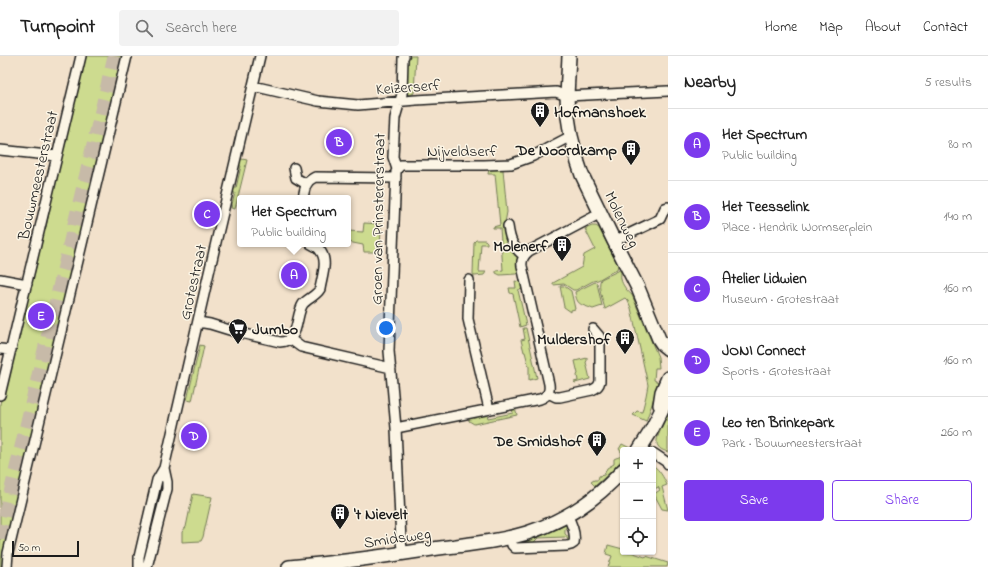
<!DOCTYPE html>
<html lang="en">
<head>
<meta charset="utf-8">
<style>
  :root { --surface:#fff; --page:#f2f2f2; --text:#222; --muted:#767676; --line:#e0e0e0; --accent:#7c3aed }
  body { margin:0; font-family:"Indie Flower",sans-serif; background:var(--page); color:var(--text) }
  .controls { position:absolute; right:12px; bottom:12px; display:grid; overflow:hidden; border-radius:4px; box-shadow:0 1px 3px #0004 }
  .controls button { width:36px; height:36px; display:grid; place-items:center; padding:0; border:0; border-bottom:1px solid var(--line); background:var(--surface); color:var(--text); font:20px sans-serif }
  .scale { position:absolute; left:12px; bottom:10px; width:67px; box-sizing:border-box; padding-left:4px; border:2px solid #1c1c1c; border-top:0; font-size:11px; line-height:14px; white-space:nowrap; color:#1c1c1c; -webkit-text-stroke:3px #fcf5e5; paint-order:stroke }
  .you { position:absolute; left:386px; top:272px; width:14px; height:14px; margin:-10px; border:3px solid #fff; border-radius:50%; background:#1a73e8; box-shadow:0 0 0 6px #1a73e833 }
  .badge { display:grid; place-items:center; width:26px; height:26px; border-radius:50%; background:var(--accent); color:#fff; font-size:13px; font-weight:700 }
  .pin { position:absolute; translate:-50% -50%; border:2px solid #fff; box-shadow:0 1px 4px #0006 }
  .popup { position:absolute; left:237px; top:139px; width:114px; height:52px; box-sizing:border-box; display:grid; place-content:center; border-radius:4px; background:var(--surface); filter:drop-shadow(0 1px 3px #0005); font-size:13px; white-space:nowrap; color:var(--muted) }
  .popup b { font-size:15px; color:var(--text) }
  .popup::after { content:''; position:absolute; left:50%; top:100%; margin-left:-8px; border:8px solid transparent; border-top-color:var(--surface) }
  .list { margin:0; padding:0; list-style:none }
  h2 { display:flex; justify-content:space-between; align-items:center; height:52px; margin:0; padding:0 16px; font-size:17px }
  h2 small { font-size:13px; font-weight:400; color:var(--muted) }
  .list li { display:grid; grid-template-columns:26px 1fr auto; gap:12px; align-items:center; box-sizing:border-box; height:72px; padding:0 16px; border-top:1px solid var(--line) }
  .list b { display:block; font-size:15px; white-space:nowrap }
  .list p { margin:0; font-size:13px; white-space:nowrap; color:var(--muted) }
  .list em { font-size:13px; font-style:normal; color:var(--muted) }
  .actions { display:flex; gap:8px; padding:12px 16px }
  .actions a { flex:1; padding:9px 0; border:1px solid var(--accent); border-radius:4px; text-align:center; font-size:14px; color:var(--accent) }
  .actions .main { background:var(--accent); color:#fff }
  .icon { flex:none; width:22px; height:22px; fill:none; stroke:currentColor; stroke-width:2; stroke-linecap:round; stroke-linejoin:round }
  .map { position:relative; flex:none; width:668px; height:511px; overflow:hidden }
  header { display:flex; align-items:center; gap:24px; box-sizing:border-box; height:56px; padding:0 20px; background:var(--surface); border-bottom:1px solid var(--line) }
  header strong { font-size:19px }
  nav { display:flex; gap:22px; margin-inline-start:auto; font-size:14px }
  .search { width:280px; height:36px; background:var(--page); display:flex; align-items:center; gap:10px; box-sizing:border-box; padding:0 14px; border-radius:4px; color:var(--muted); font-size:15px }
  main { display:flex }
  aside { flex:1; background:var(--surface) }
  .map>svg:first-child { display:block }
  .green { fill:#cddb8f; stroke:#747c56 }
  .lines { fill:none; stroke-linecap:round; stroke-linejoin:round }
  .primary-tunnel { stroke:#c7baa8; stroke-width:15; stroke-dasharray:15 8; stroke-linecap:butt }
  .street-casing { stroke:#1c1c1c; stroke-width:12 }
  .secondary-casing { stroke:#1c1c1c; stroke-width:16 }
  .street { stroke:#fcf5e5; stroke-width:9 }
  .secondary { stroke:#fcf5e5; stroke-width:13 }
  .labels { text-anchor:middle; stroke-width:3; stroke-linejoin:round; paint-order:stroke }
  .street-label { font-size:16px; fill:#1c1c1c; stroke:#fcf5e5 }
  .poi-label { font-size:16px; font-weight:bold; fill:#1c1c1c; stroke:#fcf5e5; text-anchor:end }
</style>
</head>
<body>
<header>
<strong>Turnpoint</strong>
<div class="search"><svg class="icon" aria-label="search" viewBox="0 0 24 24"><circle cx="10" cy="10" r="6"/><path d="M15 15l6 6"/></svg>Search here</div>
<nav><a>Home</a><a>Map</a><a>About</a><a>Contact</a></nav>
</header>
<main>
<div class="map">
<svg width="668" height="511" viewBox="0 0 668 511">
  <rect width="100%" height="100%" fill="#f2e1cb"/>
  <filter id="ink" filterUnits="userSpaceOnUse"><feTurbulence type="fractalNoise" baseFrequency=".025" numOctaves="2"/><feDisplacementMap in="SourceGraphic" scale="8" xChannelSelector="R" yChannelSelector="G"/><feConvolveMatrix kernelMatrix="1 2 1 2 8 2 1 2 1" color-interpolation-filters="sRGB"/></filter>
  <g filter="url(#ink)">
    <path class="green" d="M 84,0 L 124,0 L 4,511 L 0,511 L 0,348 L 31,221 L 34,218 L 38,204 L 35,200 L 36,197 L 40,194 L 43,180 L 41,177 L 42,173 L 46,171 L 49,157 L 47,153 Z
      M 409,0 L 416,0 L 414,37 L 410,39 L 405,37 L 407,5 Z
      M 242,103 L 247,104 L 235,153 L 231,152 L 235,137 L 232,136 L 233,132 L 236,132 L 241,110 L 238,109 L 240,104 Z
      M 501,112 L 503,114 L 507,156 L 505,167 L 519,201 L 519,215 L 516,218 L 500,219 L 496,217 L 496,215 L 503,214 L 500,172 L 493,172 L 493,171 L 500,169 L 495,118 L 488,118 L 489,113 Z
      M 364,167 L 381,168 L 380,196 L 364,196 L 363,189 L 348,186 L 348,175 L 363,176 Z
      M 592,170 L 596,170 L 599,172 L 618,209 L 617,213 L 598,224 L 593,225 L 576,234 L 573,234 L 564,228 L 553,229 L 553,227 L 582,211 L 584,199 L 595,193 L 585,173 Z
      M 476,184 L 485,184 L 487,186 L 487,188 L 481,188 L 479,216 L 486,216 L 484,219 L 475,220 L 474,220 L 473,218 L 474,186 Z
      M 620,214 C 622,218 620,219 621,223 C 622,229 628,236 632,239 L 658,301 L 659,312 L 655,312 L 654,324 L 658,326 L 652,348 L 646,365 L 633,359 L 637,355 L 642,356 L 646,340 L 648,329 L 631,252 L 628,245 L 625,242 L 605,253 C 603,245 597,230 601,223 Z
      M 515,225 L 521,226 L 524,233 L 518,234 L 526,269 L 520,271 L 513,238 L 510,237 L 509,232 L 516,232 Z
      M 595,226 L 597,227 L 602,250 L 593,253 C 581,248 577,250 575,236 Z
      M 560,230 L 564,230 L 571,235 L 575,253 L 571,254 L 571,256 L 564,251 Z
      M 523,272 L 526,272 L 537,322 L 529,324 L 529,311 L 525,296 L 524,296 L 521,284 L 525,283 Z
      M 200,289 L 204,290 L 192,345 L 187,344 Z
      M 587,302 L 587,305 L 586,306 L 590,323 L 575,327 L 574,326 L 578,325 L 577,319 L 578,318 L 575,305 Z
      M 511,349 L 515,351 L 517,359 L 474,368 L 469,365 L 469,362 L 486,355 L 488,362 L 513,357 Z
      M 668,357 L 668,396 C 653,392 656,384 661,373 C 663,368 666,363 668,357 Z
      M 622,388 L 630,392 L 629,394 L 623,394 L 623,402 L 614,413 L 595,430 L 591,426 L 594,424 L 598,424 L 599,420 L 604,419 L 607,412 L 614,408 L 614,403 L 616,402 C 619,401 621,401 622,397 L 619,393 Z
      M 653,409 C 660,415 663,420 667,429 L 662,431 L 668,454 L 662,453 L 654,438 L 660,434 L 658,431 L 653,434 Z
      M 193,438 L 212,441 L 203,481 L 201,485 L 182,486 L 182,476 L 186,471 Z
      M 568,468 L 570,473 L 567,470 L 565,473 L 565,478 L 571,483 L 569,486 L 566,486 L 568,483 L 565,481 L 538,482 L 531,489 L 517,488 C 534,483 551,476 568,468 Z
      M 608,489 L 623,493 L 623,496 L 631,496 L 645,501 L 646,500 L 668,507 L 667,511 L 608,511 L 612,500 L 606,498 Z"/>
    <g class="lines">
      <path class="primary-tunnel" d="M 0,483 L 115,0"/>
      <g class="street-casing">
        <path id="street" d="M 253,30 L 318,45 L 358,49 L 416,44 L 556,36 L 567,40 L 668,35
          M 0,94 L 57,100
          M 294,112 L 296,122 L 306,128
          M 397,113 L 401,109 L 484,109 L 511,108 L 533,100 L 571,80
          M 303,142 C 305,132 305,126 315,121 L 396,122
          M 508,170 C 510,185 513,191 524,200
          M 614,185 L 660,163 L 665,152 L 668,151
          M 0,223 L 27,228
          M 469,224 L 468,263 L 489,353
          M 198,266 L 210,268 L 236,276 L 280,286 C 300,286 295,260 303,248 C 308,242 316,240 320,233 C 322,220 329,204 319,193 C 317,191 313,189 311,188
          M 290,283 L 301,291 L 305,292 L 391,312
          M 0,293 L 11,294
          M 548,337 L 556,341 L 560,341 L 592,334 C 597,332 599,330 600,325 L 600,283 L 599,280 L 593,273
          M 0,339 L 81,0
          M 396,372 L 540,343 C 548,340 550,336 549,328 L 522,210 C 521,204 524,199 529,195 L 601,157
          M 653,397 L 668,407 L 668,408
          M 510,481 L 512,489 L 515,492 L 567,490 L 571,489 L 574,487 C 576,477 572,468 567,459
          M 403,497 L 401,486 L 396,372 L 389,295 L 396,116 L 397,113 L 393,101 L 395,62 L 402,38 L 403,2 L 404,0
          M 7,511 L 8,497 L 127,0
          M 139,511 L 139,501 L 157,424 L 164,412 L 217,182 L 260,0
          M 147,511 L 167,433 L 167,426 L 164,412"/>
      </g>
      <g class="secondary-casing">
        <path id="secondary" d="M 569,0 L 567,40 L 568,61 L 571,80 L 578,107 L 582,119 L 614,185 L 638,232 L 659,283 L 663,289 L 668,293
          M 660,349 L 662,336 L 668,322
          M 639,394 L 651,375 L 668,341
          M 289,511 C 335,507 380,501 425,494 C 459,489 494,487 527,477 C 564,465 597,443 623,414"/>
      </g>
      <use href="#street" class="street"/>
      <use href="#secondary" class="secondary"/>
    </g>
  </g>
  <defs>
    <g id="building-pin" transform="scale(1)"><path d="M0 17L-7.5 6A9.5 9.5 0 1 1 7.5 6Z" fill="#1c1c1c" stroke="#fcf5e5"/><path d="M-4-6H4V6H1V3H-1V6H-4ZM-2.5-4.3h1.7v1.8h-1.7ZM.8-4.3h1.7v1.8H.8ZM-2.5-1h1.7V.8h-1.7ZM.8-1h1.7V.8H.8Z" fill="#fff"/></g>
    <g id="supermarket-pin" transform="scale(1)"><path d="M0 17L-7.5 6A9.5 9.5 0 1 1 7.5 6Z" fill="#1c1c1c" stroke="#fcf5e5"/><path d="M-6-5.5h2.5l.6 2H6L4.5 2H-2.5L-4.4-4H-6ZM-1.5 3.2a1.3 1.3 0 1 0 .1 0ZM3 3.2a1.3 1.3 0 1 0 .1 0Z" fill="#fff"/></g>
  </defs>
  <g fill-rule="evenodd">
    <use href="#building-pin" x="540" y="55"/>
    <use href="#building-pin" x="631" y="93"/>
    <use href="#building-pin" x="562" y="189"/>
    <use href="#supermarket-pin" x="238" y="272"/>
    <use href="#building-pin" x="625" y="282"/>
    <use href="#building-pin" x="597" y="384"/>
    <use href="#building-pin" x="340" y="457"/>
  </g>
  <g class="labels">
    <g class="street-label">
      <text transform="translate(408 30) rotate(-4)" y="6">Keizerserf</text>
      <text x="462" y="100">Nijveldserf</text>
      <text transform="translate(37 119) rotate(-77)" y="6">Bouwmeesterstraat</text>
      <text transform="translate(377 163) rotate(-89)" y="6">Groen van Prinstererstraat</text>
      <text transform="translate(623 163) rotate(64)" y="6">Molenweg</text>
      <text transform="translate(192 226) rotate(-77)" y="6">Grotestraat</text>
      <text transform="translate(397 481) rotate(-8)" y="6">Smidsweg</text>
    </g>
    <g class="poi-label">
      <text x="554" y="61" text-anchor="start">Hofmanshoek</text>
      <text x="617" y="99">De Noordkamp</text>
      <text x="548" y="195">Molenerf</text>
      <text x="252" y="278" text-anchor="start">Jumbo</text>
      <text x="611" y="288">Muldershof</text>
      <text x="583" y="390">De Smidshof</text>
      <text x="354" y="463" text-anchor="start">'t Nievelt</text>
    </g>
  </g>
</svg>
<div class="controls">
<button>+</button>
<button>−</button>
<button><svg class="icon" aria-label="locate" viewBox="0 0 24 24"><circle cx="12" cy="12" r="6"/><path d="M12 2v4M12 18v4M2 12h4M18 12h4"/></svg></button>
</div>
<div class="scale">50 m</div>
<div class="you"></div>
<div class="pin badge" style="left:294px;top:219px">A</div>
<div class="popup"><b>Het Spectrum</b>Public building</div>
<div class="pin badge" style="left:339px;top:86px">B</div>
<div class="pin badge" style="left:207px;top:158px">C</div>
<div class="pin badge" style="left:194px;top:380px">D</div>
<div class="pin badge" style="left:41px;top:260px">E</div>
</div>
<aside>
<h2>Nearby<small>5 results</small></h2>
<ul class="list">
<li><span class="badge">A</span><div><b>Het Spectrum</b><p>Public building</p></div><em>80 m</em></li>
<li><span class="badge">B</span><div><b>Het Teesselink</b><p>Place · Hendrik Wormserplein</p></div><em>140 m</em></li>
<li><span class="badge">C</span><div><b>Atelier Lidwien</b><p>Museum · Grotestraat</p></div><em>160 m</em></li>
<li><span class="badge">D</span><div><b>JONI Connect</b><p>Sports · Grotestraat</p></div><em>160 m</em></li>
<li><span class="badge">E</span><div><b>Leo ten Brinkepark</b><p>Park · Bouwmeesterstraat</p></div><em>260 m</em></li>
</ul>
<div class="actions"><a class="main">Save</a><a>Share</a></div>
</aside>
</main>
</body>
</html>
